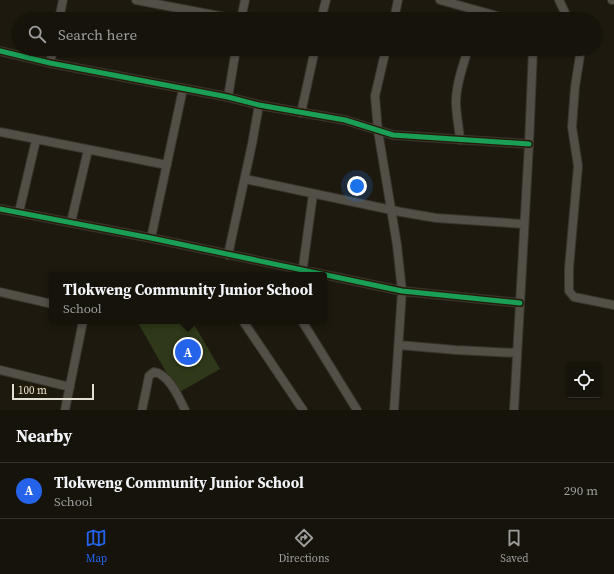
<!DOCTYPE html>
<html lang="en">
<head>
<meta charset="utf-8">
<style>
  :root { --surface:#16130b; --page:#232019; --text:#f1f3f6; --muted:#9e9e9d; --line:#35322c; --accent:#2563eb }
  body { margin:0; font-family:"Source Serif 4",serif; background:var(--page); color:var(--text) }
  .controls { position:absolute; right:12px; bottom:12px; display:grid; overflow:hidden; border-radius:4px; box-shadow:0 1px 3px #0004 }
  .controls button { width:36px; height:36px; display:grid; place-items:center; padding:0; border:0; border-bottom:1px solid var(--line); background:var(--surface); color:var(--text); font:20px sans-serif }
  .scale { position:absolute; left:12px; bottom:10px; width:82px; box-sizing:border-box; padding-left:4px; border:2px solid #e4dfd3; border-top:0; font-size:11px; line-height:14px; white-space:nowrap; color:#e4dfd3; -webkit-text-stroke:3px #241c09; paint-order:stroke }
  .you { position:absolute; left:357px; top:186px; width:14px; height:14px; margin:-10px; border:3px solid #fff; border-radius:50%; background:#1a73e8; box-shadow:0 0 0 6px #1a73e833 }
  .badge { display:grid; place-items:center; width:26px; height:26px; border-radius:50%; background:var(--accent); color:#fff; font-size:13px; font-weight:700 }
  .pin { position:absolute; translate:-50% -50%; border:2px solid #fff; box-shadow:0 1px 4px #0006 }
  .popup { position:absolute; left:49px; top:272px; width:278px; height:52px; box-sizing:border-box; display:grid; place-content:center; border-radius:4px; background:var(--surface); filter:drop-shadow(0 1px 3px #0005); font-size:13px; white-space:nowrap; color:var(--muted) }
  .popup b { font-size:15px; color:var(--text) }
  .popup::after { content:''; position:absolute; left:50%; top:100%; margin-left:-8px; border:8px solid transparent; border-top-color:var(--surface) }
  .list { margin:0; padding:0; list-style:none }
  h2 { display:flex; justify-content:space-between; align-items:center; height:52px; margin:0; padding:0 16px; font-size:17px }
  h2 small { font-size:13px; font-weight:400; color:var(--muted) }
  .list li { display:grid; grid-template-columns:26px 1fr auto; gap:12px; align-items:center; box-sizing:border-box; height:56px; padding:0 16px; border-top:1px solid var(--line) }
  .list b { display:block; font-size:15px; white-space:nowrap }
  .list p { margin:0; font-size:13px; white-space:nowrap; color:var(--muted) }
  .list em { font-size:13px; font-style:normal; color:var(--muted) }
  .icon { flex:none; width:22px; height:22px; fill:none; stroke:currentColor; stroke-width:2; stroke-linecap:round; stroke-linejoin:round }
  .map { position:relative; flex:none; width:614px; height:410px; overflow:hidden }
  .search { position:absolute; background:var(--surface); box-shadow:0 1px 3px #0004; left:12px; right:12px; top:12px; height:44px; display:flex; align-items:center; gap:10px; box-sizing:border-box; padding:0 14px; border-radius:22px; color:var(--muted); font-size:15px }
  .sheet { height:108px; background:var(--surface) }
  nav { display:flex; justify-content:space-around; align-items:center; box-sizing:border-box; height:56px; border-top:1px solid var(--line); background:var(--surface); font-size:11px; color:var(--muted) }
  nav a { display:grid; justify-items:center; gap:2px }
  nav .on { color:var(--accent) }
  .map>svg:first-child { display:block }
  .green { fill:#2f3919 }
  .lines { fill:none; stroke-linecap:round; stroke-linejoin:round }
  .minor-casing { stroke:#38342d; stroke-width:10 }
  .minor { stroke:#524f47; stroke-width:8 }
  .cycleway-casing { stroke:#241c09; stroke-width:8 }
  .cycleway { stroke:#1a9f57; stroke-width:5 }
</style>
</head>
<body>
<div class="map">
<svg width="614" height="410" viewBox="0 0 614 410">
  <rect width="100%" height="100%" fill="#1e190f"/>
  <path class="green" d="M 137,321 L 192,321 L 220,369 L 178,393 Z"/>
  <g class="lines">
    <g class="minor-casing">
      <path id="minor" d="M 136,0 L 235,19
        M 440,0 L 508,19
        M 559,0 L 568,19
        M 612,0 L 614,0
        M 59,19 L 63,0
        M 241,19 L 245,0
        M 321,19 L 326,0
        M 394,19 L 398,0
        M 386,49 L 375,96 L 378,131 L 397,245 L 402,291 L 394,410
        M 581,49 L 575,87 L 572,127 L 578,166 L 569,268 L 569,291 L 574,297 L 614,305
        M 0,51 L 50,63 L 228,97 L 259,105 L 345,120 L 393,135 L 529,144
        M 50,63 L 53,49
        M 228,97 L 236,49
        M 301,113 L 315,49
        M 0,132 L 167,165
        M 460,140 C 459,127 456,114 456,102 C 456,84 463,66 468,49
        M 245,179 L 401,212 L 436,218 L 524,224
        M 0,209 L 151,238 L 402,291 L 520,303
        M 19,212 L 36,140
        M 71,222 L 88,150
        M 151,238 L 183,89
        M 228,255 L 252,144 L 259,105
        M 302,274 L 313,194
        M 0,292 L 52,304
        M 243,321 L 303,410
        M 302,321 L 357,410
        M 399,345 L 456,350 L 517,353
        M 0,370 L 70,387
        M 65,410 L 83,321
        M 142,410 L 149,376 L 154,372 C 169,374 179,398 185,410
        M 514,410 L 529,144 L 533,49"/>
    </g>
    <use href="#minor" class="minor"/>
    <g class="cycleway-casing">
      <path id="cycleway" d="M 0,51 L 50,63 L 228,97 L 259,105 L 345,120 L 393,135 L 529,144
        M 0,209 L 151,238 L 402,291 L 520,303"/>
    </g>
    <use href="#cycleway" class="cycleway"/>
  </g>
</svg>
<div class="controls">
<button><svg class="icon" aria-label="locate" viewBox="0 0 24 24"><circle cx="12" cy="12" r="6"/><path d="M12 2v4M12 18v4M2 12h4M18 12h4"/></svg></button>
</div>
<div class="scale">100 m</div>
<div class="you"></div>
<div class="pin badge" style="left:188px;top:352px">A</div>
<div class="popup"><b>Tlokweng Community Junior School</b>School</div>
<div class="search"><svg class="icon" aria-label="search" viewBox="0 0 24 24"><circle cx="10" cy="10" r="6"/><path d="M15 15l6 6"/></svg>Search here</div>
</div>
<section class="sheet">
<h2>Nearby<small></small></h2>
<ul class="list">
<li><span class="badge">A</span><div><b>Tlokweng Community Junior School</b><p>School</p></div><em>290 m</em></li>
</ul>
</section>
<nav>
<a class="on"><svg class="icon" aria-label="map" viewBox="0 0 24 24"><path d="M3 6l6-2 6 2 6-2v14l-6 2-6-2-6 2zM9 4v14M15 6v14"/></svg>Map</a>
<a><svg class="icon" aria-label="directions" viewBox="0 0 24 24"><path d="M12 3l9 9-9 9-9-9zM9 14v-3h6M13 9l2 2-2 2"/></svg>Directions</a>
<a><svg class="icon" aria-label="saved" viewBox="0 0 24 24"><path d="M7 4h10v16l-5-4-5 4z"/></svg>Saved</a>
</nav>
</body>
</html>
